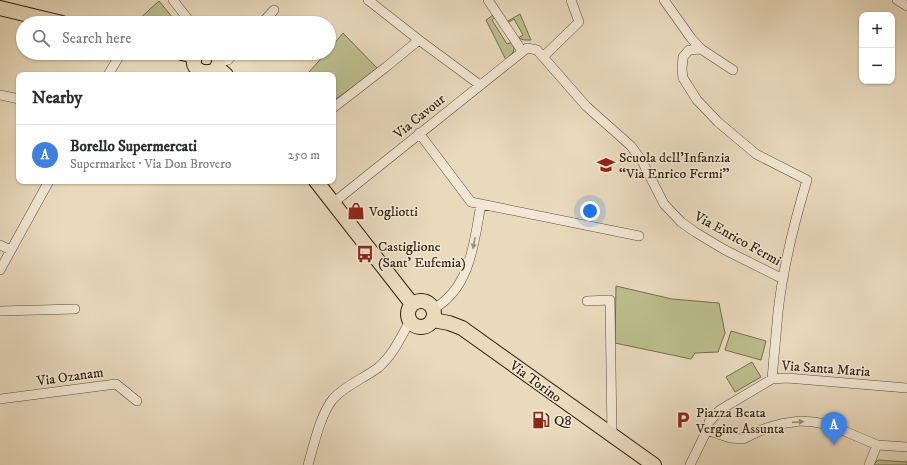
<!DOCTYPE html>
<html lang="en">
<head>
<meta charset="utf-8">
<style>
  :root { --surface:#fff; --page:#f7f7f7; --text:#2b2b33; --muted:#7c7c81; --line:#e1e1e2; --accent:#8f2418 }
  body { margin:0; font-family:"IM FELL DW Pica",serif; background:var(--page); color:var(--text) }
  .controls { position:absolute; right:12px; top:12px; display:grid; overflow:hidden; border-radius:8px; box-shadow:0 1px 3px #0004 }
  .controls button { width:36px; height:36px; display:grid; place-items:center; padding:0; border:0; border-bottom:1px solid var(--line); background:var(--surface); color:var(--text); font:20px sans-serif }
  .you { position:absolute; left:590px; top:211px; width:14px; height:14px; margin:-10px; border:3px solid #fff; border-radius:50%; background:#1a73e8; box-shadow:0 0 0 6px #1a73e833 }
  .badge { display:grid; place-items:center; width:26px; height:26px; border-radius:50%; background:var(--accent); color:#fff; font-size:13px; font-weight:700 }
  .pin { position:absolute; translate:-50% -33px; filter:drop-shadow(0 1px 2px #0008) }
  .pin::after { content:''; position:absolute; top:21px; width:14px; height:12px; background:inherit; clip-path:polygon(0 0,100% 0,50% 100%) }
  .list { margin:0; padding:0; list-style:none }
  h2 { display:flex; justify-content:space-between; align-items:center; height:52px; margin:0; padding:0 16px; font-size:17px }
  h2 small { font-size:13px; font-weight:400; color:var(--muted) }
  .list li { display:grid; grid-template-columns:26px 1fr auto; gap:12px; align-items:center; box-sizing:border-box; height:60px; padding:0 16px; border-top:1px solid var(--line) }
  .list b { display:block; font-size:15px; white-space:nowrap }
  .list p { margin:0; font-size:13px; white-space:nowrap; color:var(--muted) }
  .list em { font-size:13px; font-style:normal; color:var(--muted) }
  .icon { flex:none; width:22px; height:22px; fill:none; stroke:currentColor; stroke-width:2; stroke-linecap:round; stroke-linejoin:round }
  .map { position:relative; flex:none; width:907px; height:465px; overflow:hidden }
  .search { position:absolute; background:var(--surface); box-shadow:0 1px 3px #0004; left:16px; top:16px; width:320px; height:44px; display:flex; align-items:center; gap:10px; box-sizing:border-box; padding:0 14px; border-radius:22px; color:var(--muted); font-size:15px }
  .panel { position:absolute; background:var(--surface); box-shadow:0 1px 3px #0004; left:16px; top:72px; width:320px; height:112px; border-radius:8px }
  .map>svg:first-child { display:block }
  .green { fill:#bcbe8d; stroke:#746e4e }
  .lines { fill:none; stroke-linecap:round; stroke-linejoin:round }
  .minor-casing { stroke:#5c4e3a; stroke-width:10 }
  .primary-casing { stroke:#2d1f0e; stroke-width:16 }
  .minor { stroke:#f1e7d4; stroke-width:9 }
  .primary { stroke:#e9dabd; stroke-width:14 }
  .oneway { fill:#998d7b }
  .labels { text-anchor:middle; stroke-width:3; stroke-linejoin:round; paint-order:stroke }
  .street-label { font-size:14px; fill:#2d1f0e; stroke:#f1e7d4 }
  .poi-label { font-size:14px; fill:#2d1f0e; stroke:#f1e7d4; text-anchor:start }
</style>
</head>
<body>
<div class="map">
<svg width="907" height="465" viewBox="0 0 907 465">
  <rect width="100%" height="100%" fill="#e9dabd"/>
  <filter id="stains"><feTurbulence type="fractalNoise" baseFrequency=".005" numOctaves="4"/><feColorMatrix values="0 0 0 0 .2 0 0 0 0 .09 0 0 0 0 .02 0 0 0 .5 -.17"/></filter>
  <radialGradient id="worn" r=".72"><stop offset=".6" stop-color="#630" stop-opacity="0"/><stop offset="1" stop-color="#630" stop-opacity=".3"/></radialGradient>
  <path class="green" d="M 159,1 L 177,23 L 135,23 L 138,20 Z
    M 520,14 L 531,40 L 524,40 L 518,38 L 523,35 L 514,19 L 509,22 L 508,21 Z
    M 493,15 L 495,17 L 492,20 L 507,44 L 512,42 C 517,50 512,54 506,60 L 486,20 Z
    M 343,33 L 378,69 L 333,101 L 333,75 L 312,75 L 309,72 L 326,53 L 329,53 L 329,50 Z
    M 616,286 L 672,299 L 719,303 L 725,333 L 718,352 L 695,353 L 691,359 L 615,343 Z
    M 731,331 L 766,341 L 761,360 L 725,350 Z
    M 752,362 L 761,377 L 735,392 L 726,377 Z
    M 878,460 L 907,462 L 907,465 L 873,465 Z"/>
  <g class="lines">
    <g class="minor-casing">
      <path id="minor" d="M 173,0 L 191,23
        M 368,0 L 419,40 L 480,85
        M 488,0 L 522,51
        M 664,0 L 691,38 L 701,49
        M 897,0 L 907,6
        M 262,23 L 274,10
        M 543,57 L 579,22 L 571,0
        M 219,62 L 228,60 L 234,53
        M 733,70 L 701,49 L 689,50 L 683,57 L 682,69 L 683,78 L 697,100 L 718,122 L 756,154 L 807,180 C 794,223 783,268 778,312 C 776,334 774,357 772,379
        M 108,75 L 121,53
        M 0,95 L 19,99
        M 333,108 L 386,67 L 419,40
        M 419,133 L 471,202 L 639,236
        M 333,203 L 527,48 L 537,50 L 586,106 L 631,146 L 642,161 L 664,204 L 681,222 L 695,232 L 725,250 L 783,279
        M 0,245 L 11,250
        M 0,270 L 49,181
        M 587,301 L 610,300 L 612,435
        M 433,309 C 471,288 474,242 481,204
        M 0,311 L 75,309
        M 0,399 L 116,384 L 137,401
        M 707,430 L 730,438 L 743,439 L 766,428 L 780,424 L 800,421 L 814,422 L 830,425 L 877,445 L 907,447
        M 308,465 C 314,445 320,415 333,399 C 345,385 365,378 379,367 C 393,355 401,337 410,321
        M 690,465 L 707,430 L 709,422 L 720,410 L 772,379 L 787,378 L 907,388
        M 869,465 L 877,445"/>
    </g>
    <g class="primary-casing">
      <path id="primary" d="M 0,8 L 62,23
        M 182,53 L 195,56
        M 197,53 C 181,78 232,79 216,53
        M 217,67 L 226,75
        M 316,181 L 412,304
        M408 314a13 13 0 1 1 26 0a13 13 0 1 1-26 0Z
        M 433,320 L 449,323 L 462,328 L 654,465"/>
    </g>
    <use href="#minor" class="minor"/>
    <use href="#primary" class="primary"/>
  </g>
  <defs><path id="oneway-solid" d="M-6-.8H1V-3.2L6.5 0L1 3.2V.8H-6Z"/></defs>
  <g class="oneway">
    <use href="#oneway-solid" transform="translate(474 243) rotate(101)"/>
    <use href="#oneway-solid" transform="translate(798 422) rotate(-4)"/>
  </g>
  <defs>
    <g id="school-bare" transform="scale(1.38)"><path d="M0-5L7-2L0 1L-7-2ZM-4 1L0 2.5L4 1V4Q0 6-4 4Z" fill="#8f2418" stroke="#f1e7d4" stroke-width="2.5" paint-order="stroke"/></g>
    <g id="shop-bare" transform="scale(1.38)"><path d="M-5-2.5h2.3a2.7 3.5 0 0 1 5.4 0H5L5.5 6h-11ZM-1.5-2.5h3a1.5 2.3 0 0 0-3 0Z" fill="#8f2418" stroke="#f1e7d4" stroke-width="2.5" paint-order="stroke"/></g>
    <g id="bus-bare" transform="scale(1.38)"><path d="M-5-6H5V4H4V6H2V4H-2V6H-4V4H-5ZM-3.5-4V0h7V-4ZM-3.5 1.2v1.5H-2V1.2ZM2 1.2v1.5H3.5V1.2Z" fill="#8f2418" stroke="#f1e7d4" stroke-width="2.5" paint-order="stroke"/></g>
    <g id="fuel-bare" transform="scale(1.38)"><path d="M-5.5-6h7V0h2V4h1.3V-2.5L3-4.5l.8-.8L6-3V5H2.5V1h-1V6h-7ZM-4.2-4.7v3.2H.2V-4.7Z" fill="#8f2418" stroke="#f1e7d4" stroke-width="2.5" paint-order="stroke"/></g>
    <g id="parking-bare" transform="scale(1.38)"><path d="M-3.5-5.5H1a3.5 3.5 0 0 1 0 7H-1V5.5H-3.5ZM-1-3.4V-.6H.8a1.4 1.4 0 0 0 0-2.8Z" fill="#8f2418" stroke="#f1e7d4" stroke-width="2.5" paint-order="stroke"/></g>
  </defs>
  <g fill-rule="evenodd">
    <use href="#school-bare" x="606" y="165"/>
    <use href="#shop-bare" x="356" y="211"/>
    <use href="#bus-bare" x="365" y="254"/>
    <use href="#fuel-bare" x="541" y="420"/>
    <use href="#parking-bare" x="683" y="420"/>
  </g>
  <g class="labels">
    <g class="street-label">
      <text transform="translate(419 116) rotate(-39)" y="5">Via Cavour</text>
      <text transform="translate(738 238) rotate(29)" y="5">Via Enrico Fermi</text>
      <text transform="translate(826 368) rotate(4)" y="5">Via Santa Maria</text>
      <text transform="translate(70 376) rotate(-8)" y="5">Via Ozanam</text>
      <text transform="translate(536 381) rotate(36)" y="5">Via Torino</text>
    </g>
    <g class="poi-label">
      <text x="619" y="162">Scuola dell’Infanzia<tspan x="619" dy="16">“Via Enrico Fermi”</tspan></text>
      <text x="369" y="216">Vogliotti</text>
      <text x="378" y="251">Castiglione<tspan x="378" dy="16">(Sant' Eufemia)</tspan></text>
      <text x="696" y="417">Piazza Beata<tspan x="696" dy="16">Vergine Assunta</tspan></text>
      <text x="554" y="425">Q8</text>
    </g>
  </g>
  <rect width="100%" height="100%" filter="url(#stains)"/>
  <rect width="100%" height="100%" fill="url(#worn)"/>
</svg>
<div class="controls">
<button>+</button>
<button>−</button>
</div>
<div class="you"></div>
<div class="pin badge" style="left:834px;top:445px;background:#3f7fe0">A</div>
<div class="search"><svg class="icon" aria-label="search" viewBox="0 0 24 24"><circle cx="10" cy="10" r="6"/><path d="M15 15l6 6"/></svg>Search here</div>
<section class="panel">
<h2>Nearby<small></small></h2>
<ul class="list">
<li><span class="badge" style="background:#3f7fe0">A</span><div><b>Borello Supermercati</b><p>Supermarket · Via Don Brovero</p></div><em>250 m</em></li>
</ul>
</section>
</div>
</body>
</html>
